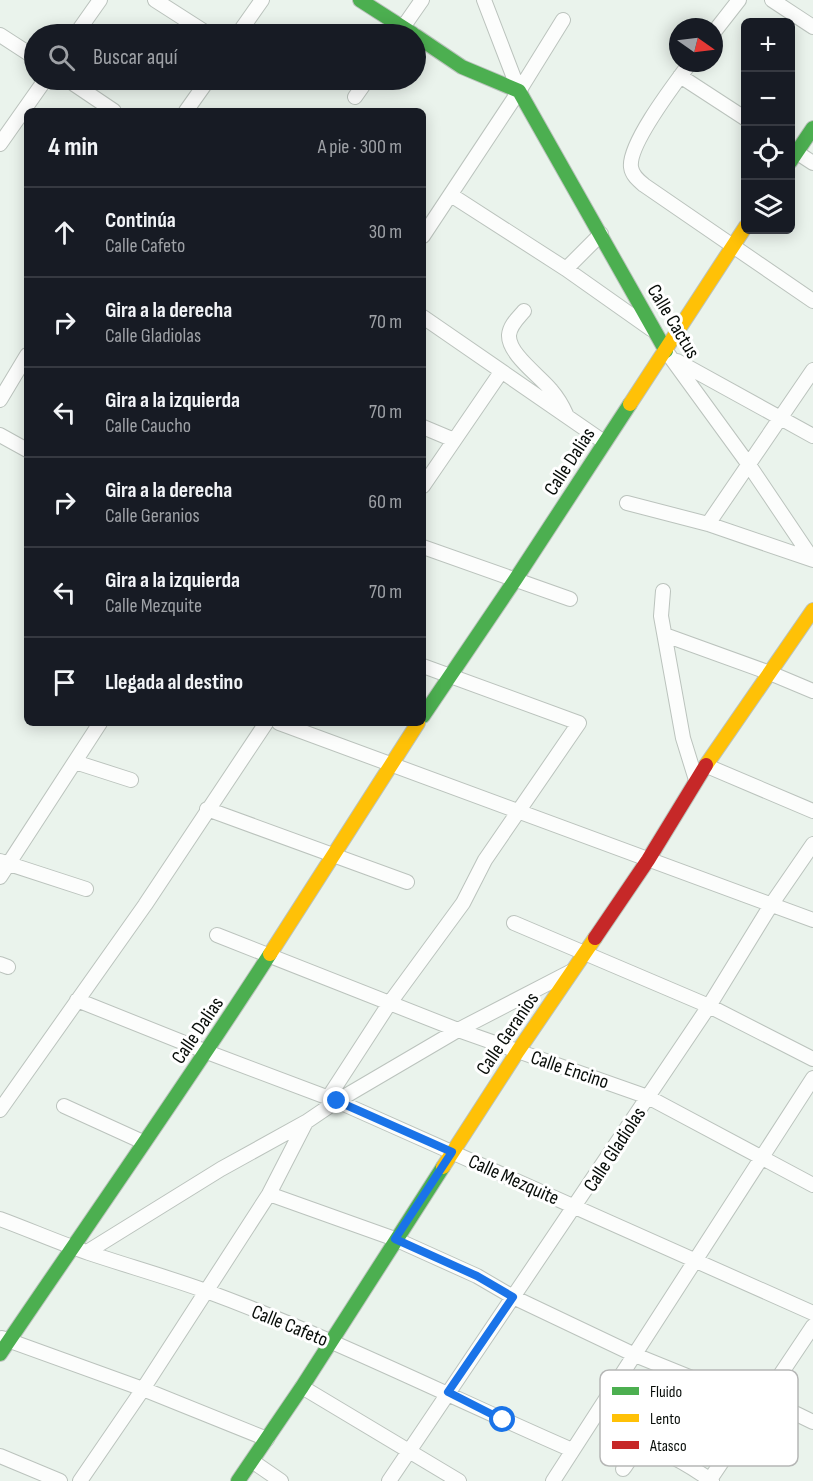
<!DOCTYPE html>
<html lang="es">
<head>
<meta charset="utf-8">
<style>
  :root { --surface:#171b24; --page:#20242c; --text:#f1f3f6; --muted:#9ea1a6; --line:#363941 }
  body { margin:0; font-family:"Sofia Sans Condensed",sans-serif; background:var(--page); color:var(--text) }
  .controls { position:absolute; right:18px; top:18px; display:grid; overflow:hidden; border-radius:9px; box-shadow:0 3px 15px #0003 }
  .controls button { width:54px; height:54px; display:grid; place-items:center; padding:0; border:0; border-bottom:2px solid var(--line); background:var(--surface); color:var(--text); font:30px sans-serif }
  .compass { position:absolute; left:669px; top:18px; width:54px; height:54px; border-radius:50%; background:var(--surface); box-shadow:0 3px 15px #0003; rotate:104deg }
  .stop { position:absolute; width:18px; height:18px; margin:-14px; border:4px solid #1a73e8; border-radius:50%; background:#fff }
  .stop.end { background:#1a73e8; border-color:#fff; box-shadow:0 2px 6px #0008 }
  .list { margin:0; padding:0; list-style:none }
  h2 { display:flex; justify-content:space-between; align-items:center; height:78px; margin:0; padding:0 24px; font-size:26px }
  h2 small { font-size:20px; font-weight:400; color:var(--muted) }
  .list li { display:grid; grid-template-columns:39px 1fr auto; gap:18px; align-items:center; box-sizing:border-box; height:90px; padding:0 24px; border-top:2px solid var(--line) }
  .list b { display:block; font-size:22px; white-space:nowrap }
  .list p { margin:0; font-size:20px; white-space:nowrap; color:var(--muted) }
  .list em { font-size:20px; font-style:normal; color:var(--muted) }
  .icon { flex:none; width:33px; height:33px; fill:none; stroke:currentColor; stroke-width:2; stroke-linecap:round; stroke-linejoin:round }
  .map { position:relative; flex:none; width:813px; height:1481px; overflow:hidden }
  .search { position:absolute; background:var(--surface); box-shadow:0 3px 15px #0003; left:24px; top:24px; width:402px; height:66px; display:flex; align-items:center; gap:15px; box-sizing:border-box; padding:0 21px; border-radius:33px; color:var(--muted); font-size:22px }
  .panel { position:absolute; background:var(--surface); box-shadow:0 3px 15px #0003; left:24px; top:108px; width:402px; height:618px; border-radius:9px }
  .map>svg:first-child { display:block }
  .lines { fill:none; stroke-linecap:round; stroke-linejoin:round }
  .street-casing { stroke:#bbc3bd; stroke-width:16 }
  .fast-casing { stroke:#bbc3bd; stroke-width:16 }
  .slow-casing { stroke:#bbc3bd; stroke-width:16 }
  .jam-casing { stroke:#bbc3bd; stroke-width:16 }
  .street { stroke:#fcfdfc; stroke-width:14 }
  .fast { stroke:#4caf50; stroke-width:14 }
  .slow { stroke:#ffc107; stroke-width:14 }
  .jam { stroke:#c62828; stroke-width:14 }
  .route { stroke:#1a73e8; stroke-width:8 }
  .labels { text-anchor:middle; stroke-width:6; stroke-linejoin:round; paint-order:stroke }
  .street-label { font-size:20px; fill:#080d09; stroke:#fff }
  .key { fill:#fff; stroke:#b5b6b5; stroke-width:1.5 }
  .key-label { font-size:16px; fill:#080d09 }
</style>
</head>
<body>
<div class="map">
<svg width="813" height="1481" viewBox="0 0 813 1481">
  <rect width="100%" height="100%" fill="#eaf3ec"/>
  <g class="lines">
    <g class="street-casing">
      <path id="street" d="M 155,0 L 208,34
        M 484,0 L 519,91
        M 772,0 L 813,27
        M 714,32 L 739,0
        M 399,33 L 422,0
        M 76,34 L 100,0
        M 238,34 L 262,0
        M 0,35 L 34,57
        M 690,63 C 676,82 628,144 631,167 C 632,175 638,180 644,185 L 813,301
        M 680,76 L 746,119
        M 68,80 L 114,111
        M 355,97 L 367,80
        M 186,111 L 208,80
        M 0,144 L 45,80
        M 790,148 L 813,163
        M 451,195 L 566,269 L 651,329
        M 423,236 L 519,91 L 563,20
        M 566,269 L 601,234
        M 524,311 C 518,318 510,325 509,335 C 508,354 540,376 551,390 C 557,397 562,405 566,414
        M 423,317 L 604,442
        M 666,351 L 749,465 L 813,560
        M 677,361 L 813,436
        M 0,400 L 27,355
        M 423,427 L 454,440
        M 0,435 L 27,450
        M 423,486 L 501,372
        M 627,503 L 708,524 L 813,560
        M 708,524 L 813,370
        M 423,547 L 570,599
        M 663,591 L 661,616 L 683,738 L 696,780
        M 665,635 L 770,673 L 813,691
        M 279,723 L 813,920
        M 75,762 L 131,780
        M 707,766 L 813,811
        M 207,809 L 407,882
        M 0,861 L 86,889
        M 0,877 L 100,723
        M 514,923 L 709,1006 L 813,1059
        M 217,935 L 458,1030 L 648,1097 L 813,1185
        M 0,964 L 8,967
        M 77,1000 L 207,1052 L 337,1101 L 813,1313
        M 328,1098 L 389,1004 L 463,903 L 485,860 L 579,723 L 423,666
        M 64,1106 L 143,1142
        M 0,1110 L 145,905 L 266,723
        M 269,1194 L 395,1239 L 477,1276 L 513,1297 L 635,1355 L 751,1402 L 774,1403 L 813,1422
        M 0,1219 C 30,1230 59,1243 89,1253 C 128,1266 167,1277 206,1291 C 331,1337 450,1397 572,1450
        M 87,1252 L 221,1169 L 306,1122 L 337,1101 L 458,1030 L 570,972
        M 2,1338 L 143,1389 L 267,1439
        M 302,1387 L 459,1481
        M 0,1456 L 60,1481
        M 252,1461 L 281,1481
        M 623,1469 C 626,1466 628,1461 631,1458 C 653,1437 693,1469 712,1481
        M 80,1481 L 143,1389 L 269,1194 L 306,1122
        M 389,1481 L 709,1006 L 771,905 L 813,844
        M 553,1481 L 813,1078
        M 709,1481 L 813,1326"/>
    </g>
    <g class="fast-casing">
      <path id="fast" d="M 360,0 L 413,34
        M 416,36 L 462,67 L 519,91 L 666,351
        M 790,162 L 813,128
        M 423,716 L 515,580 L 630,404
        M 0,1354 C 90,1221 183,1089 270,954
        M 238,1481 L 302,1387 L 443,1167"/>
    </g>
    <g class="slow-casing">
      <path id="slow" d="M 630,404 L 746,226
        M 706,765 L 813,610
        M 270,954 L 418,723
        M 443,1167 L 518,1051 L 595,938"/>
    </g>
    <g class="jam-casing">
      <path id="jam" d="M 595,938 L 648,860 L 706,765"/>
    </g>
    <use href="#street" class="street"/>
    <use href="#fast" class="fast"/>
    <use href="#slow" class="slow"/>
    <use href="#jam" class="jam"/>
  </g>
  <g class="lines">
    <path class="route" d="M 337,1101 L 452,1152 L 395,1239 L 477,1276 L 513,1297 L 448,1392 L 503,1420"/>
  </g>
  <g class="labels">
    <g class="street-label">
      <text transform="translate(674 321) rotate(59)" y="7">Calle Cactus</text>
      <text transform="translate(569 461) rotate(-57)" y="7">Calle Dalias</text>
      <text transform="translate(197 1030) rotate(-56)" y="7">Calle Dalias</text>
      <text transform="translate(507 1033) rotate(-56)" y="7">Calle Geranios</text>
      <text transform="translate(570 1069) rotate(19)" y="7">Calle Encino</text>
      <text transform="translate(614 1149) rotate(-57)" y="7">Calle Gladiolas</text>
      <text transform="translate(514 1179) rotate(24)" y="7">Calle Mezquite</text>
      <text transform="translate(290 1325) rotate(22)" y="7">Calle Cafeto</text>
    </g>
  </g>
  <rect x="600" y="1370" width="198" height="96" rx="9" class="key"/>
  <rect x="612" y="1387" width="27" height="8" fill="#4caf50"/>
  <rect x="612" y="1414" width="27" height="8" fill="#ffc107"/>
  <rect x="612" y="1441" width="27" height="8" fill="#c62828"/>
  <g class="key-label">
    <text x="650" y="1397">Fluido</text>
    <text x="650" y="1424">Lento</text>
    <text x="650" y="1451">Atasco</text>
  </g>
</svg>
<div class="controls">
<button>+</button>
<button>−</button>
<button><svg class="icon" aria-label="locate" viewBox="0 0 24 24"><circle cx="12" cy="12" r="6"/><path d="M12 2v4M12 18v4M2 12h4M18 12h4"/></svg></button>
<button><svg class="icon" aria-label="layers" viewBox="0 0 24 24"><path d="M12 4l9 5-9 5-9-5zM3 14l9 5 9-5"/></svg></button>
</div>
<svg class="compass" viewBox="-18 -18 36 36"><path d="M0-13l5 13h-10z" fill="#e53935"/><path d="M0 13l5-13h-10z" fill="#9ea1a6"/></svg>
<div class="stop" style="left:503px;top:1420px"></div>
<div class="stop end" style="left:337px;top:1101px"></div>
<div class="search"><svg class="icon" aria-label="search" viewBox="0 0 24 24"><circle cx="10" cy="10" r="6"/><path d="M15 15l6 6"/></svg>Buscar aquí</div>
<section class="panel">
<h2>4 min<small>A pie · 300 m</small></h2>
<ul class="list">
<li><svg class="icon" aria-label="ahead" viewBox="0 0 24 24"><path d="M12 20V5M6 11l6-6 6 6"/></svg><div><b>Continúa</b><p>Calle Cafeto</p></div><em>30 m</em></li>
<li><svg class="icon" aria-label="right" viewBox="0 0 24 24"><path d="M7 20v-9h11M14 6l5 5-5 5"/></svg><div><b>Gira a la derecha</b><p>Calle Gladiolas</p></div><em>70 m</em></li>
<li><svg class="icon" aria-label="left" viewBox="0 0 24 24"><path d="M17 20v-9H6M10 6l-5 5 5 5"/></svg><div><b>Gira a la izquierda</b><p>Calle Caucho</p></div><em>70 m</em></li>
<li><svg class="icon" aria-label="right" viewBox="0 0 24 24"><path d="M7 20v-9h11M14 6l5 5-5 5"/></svg><div><b>Gira a la derecha</b><p>Calle Geranios</p></div><em>60 m</em></li>
<li><svg class="icon" aria-label="left" viewBox="0 0 24 24"><path d="M17 20v-9H6M10 6l-5 5 5 5"/></svg><div><b>Gira a la izquierda</b><p>Calle Mezquite</p></div><em>70 m</em></li>
<li><svg class="icon" aria-label="arrive" viewBox="0 0 24 24"><path d="M6 21V4h12l-3 4 3 4H6"/></svg><div><b>Llegada al destino</b></div></li>
</ul>
</section>
</div>
</body>
</html>
